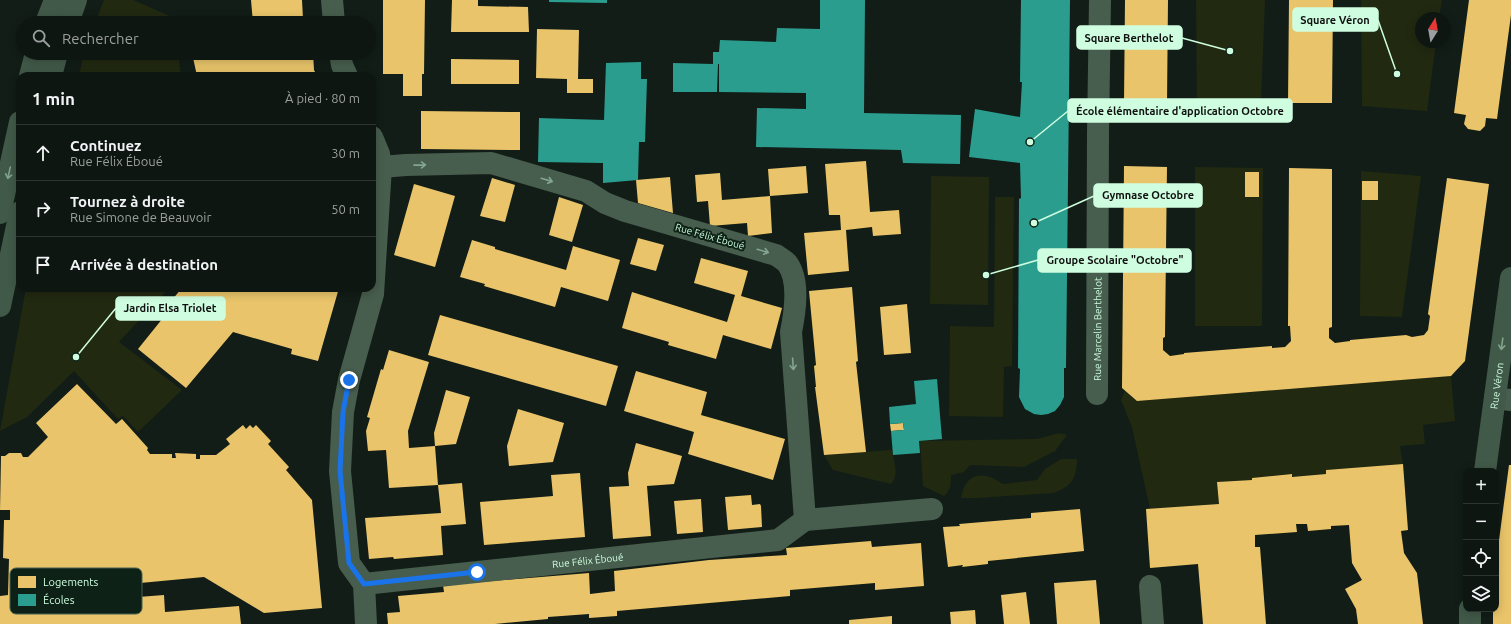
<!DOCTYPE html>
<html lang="fr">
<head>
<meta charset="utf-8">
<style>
  :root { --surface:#0e1611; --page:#171f1a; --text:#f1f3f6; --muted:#9b9f9f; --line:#2e3531 }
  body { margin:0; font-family:Ubuntu,sans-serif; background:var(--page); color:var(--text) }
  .controls { position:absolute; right:12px; bottom:12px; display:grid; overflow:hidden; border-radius:8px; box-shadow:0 2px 10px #0003 }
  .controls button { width:36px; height:36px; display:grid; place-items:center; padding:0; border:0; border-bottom:1px solid var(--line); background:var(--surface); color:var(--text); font:20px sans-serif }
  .compass { position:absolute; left:1415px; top:12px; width:36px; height:36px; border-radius:50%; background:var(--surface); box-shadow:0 2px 10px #0003; rotate:11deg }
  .stop { position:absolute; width:12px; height:12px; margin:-9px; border:3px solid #1a73e8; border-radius:50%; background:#fff }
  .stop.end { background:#1a73e8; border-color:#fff; box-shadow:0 1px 4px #0008 }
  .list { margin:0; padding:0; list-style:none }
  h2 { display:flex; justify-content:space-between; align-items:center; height:52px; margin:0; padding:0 16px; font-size:17px }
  h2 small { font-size:13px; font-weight:400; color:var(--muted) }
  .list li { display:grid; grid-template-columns:26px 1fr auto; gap:12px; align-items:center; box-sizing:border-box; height:56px; padding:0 16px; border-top:1px solid var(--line) }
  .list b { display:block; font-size:15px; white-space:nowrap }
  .list p { margin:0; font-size:13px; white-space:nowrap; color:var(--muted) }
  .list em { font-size:13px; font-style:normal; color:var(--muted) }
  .icon { flex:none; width:22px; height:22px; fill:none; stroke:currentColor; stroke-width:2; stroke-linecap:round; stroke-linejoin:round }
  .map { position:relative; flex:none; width:1511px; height:624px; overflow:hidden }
  .search { position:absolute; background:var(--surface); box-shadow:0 2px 10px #0003; left:16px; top:16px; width:360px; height:44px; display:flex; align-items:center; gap:10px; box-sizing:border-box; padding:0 14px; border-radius:22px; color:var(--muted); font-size:15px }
  .panel { position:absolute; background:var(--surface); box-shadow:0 2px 10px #0003; left:16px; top:72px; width:360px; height:220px; border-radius:12px }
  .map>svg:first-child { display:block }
  .green { fill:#222911 }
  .homes { fill:#e9c46a }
  .schools { fill:#2a9d8f }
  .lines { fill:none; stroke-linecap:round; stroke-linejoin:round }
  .street { stroke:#475d4d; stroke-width:22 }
  .secondary { stroke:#415949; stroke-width:22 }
  .oneway { stroke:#84a58f }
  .oneway2 { stroke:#80a38c }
  .route { stroke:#1a73e8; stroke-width:5 }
  .labels { text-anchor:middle; stroke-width:4; stroke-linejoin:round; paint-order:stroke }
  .street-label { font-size:10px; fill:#cefedf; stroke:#0d2116 }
  .key { fill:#0d2116; stroke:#476352; stroke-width:1 }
  .key-label { font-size:11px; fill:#cefedf }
  .leader { fill:none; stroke:#cefedf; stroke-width:1.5 }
  .callout-dot { fill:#cefedf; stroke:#0d2116; stroke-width:1.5 }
  .callout { fill:#cefedf; stroke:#cefedf; stroke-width:1.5 }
  .callout-label { font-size:11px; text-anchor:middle; font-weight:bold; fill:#111 }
</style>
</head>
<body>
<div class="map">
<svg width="1511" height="624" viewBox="0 0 1511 624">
  <rect width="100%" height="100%" fill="#121d17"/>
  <path class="green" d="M 104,0 L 133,0 L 172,17 L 173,23 L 95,23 Z
    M 1196,0 L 1265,0 L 1261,102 L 1197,103 Z
    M 1361,0 L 1442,0 L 1439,18 L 1421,18 L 1421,42 L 1436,42 L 1427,111 L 1362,106 Z
    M 84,53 L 178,53 L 181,76 L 79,76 Z
    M 1195,167 L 1263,168 L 1262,326 L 1195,326 Z
    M 1361,171 L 1421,176 L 1402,317 L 1360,316 Z
    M 931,176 L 989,177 L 988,305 L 930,304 Z
    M 995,197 L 1014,197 L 1012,366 L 1004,367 L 1003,417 L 949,416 L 950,326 L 994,327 Z
    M 26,288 L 169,288 L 119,342 L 182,390 L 138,432 L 123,416 L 118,419 L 74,371 L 27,417 L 0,431 Z
    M 1451,376 L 1455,421 L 1423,425 L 1425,444 L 1400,446 L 1403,464 L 1326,470 L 1326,474 L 1292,477 L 1291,474 L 1253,478 L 1252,480 L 1217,482 L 1219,504 L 1150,509 L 1132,427 L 1121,400 L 1125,391 L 1137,401 Z
    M 1059,433 L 1067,435 L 1055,451 L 1024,467 L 970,465 L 964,472 L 951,475 C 951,484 951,490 944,496 L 923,486 L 920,441 L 1037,439 Z
    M 892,450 C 893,461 900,474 891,484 L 833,470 L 824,455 Z
    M 1061,459 L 1077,459 C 1077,477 1071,488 1053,493 L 978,498 L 961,498 C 965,472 984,470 1003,484 L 1037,480 L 1045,469 Z"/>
  <path class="homes" d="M 251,0 L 302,0 L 303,19 L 309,18 L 310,23 L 253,23 Z
    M 383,0 L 425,0 L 424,74 L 422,74 L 422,96 L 403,96 L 403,74 L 383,74 Z
    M 452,0 L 478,0 L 478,6 L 528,7 L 529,32 L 451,32 Z
    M 1125,0 L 1168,0 L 1167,103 L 1156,103 L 1156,112 L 1151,117 L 1139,117 L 1134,111 L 1134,103 L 1124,103 Z
    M 1289,0 L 1333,0 L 1332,103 L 1288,103 Z
    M 1469,0 L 1511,0 L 1511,15 L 1497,119 L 1486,118 L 1485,126 L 1480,131 L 1468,129 L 1464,124 L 1466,115 L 1454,113 Z
    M 537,29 L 579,30 L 578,79 L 593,79 L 593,93 L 567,93 L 567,79 L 536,78 Z
    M 192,53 L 313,53 L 314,70 L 317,76 L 197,76 Z
    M 451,59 L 519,60 L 519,84 L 451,84 Z
    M 421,111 L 520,112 L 520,150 L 421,149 Z
    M 866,161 L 870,212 L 899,210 L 901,234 L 873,236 L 872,227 L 846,230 L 849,271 L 808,275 L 804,233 L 841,230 L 840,215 L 829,215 L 825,164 Z
    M 806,166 L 808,193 L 770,196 L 772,233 L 748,236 L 747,223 L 710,226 L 708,201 L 697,202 L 695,175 L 720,173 L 722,200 L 770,196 L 768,169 Z
    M 1124,166 L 1167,167 L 1165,337 L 1163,338 L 1163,350 L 1170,356 L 1184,354 L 1184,353 L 1272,346 L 1272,348 L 1285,347 L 1291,341 L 1290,326 L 1288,326 L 1289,168 L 1332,169 L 1332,327 L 1329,328 L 1329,338 L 1335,343 L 1350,341 L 1350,340 L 1406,335 L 1412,337 L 1424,335 L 1428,330 L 1430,316 L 1428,314 L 1447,178 L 1489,184 L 1465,361 L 1451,376 L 1137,401 L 1122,388 Z
    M 1245,172 L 1259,172 L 1259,197 L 1245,197 Z
    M 670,177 L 673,213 L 638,203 L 636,180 Z
    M 492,178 L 515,185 L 505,222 L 480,216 Z
    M 1362,181 L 1378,181 L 1378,200 L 1362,200 Z
    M 414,184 L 455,196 L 435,267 L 394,255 Z
    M 559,197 L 583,205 L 572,242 L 549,235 Z
    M 638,238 L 664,245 L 656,271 L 630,264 Z
    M 472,240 L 495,247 L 495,249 L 566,270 L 573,246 L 620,260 L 608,301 L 561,287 L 555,307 L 484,286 L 485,284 L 460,277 Z
    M 701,258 L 748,271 L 741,296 L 782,308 L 771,349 L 723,335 L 716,359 L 668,345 L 669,342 L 622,328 L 632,292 L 727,322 L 735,295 L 694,283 Z
    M 852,287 L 858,361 L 856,362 L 866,452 L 824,455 L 815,387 L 816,387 L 814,366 L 816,365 L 809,291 Z
    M 188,288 L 339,288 L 318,361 L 291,354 L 292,349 L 233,332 L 186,388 L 138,349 L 171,308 L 168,305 L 181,289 L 185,292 Z
    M 907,304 L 911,353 L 884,355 L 880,307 Z
    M 440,315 L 618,366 L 606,406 L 428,355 Z
    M 389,350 L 429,362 L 408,431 L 409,448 L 435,446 L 438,485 L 462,483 L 466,524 L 441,526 L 443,555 L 394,559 L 393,557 L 369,559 L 365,518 L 441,513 L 438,485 L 389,488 L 386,450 L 368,451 L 366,431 L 370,418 L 367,417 L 381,369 L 383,370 Z
    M 636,371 L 707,392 L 701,415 L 785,439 L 773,480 L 688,454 L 694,432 L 624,411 Z
    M 77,384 L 116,424 L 122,419 L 148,448 L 147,450 L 150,454 L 172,454 L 172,458 L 176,458 L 175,453 L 196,454 L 196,459 L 200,459 L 200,455 L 216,455 L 230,444 L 226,439 L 243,425 L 246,429 L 250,425 L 253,428 L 256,425 L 271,441 L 268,444 L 289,467 L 286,470 L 312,500 L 322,608 L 264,613 L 204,577 L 34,593 L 35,605 L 164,595 L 165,612 L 239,606 L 241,624 L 0,624 L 0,596 L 8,595 L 9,559 L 3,558 L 4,520 L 10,520 L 10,510 L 0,510 L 1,456 L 5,456 L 9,453 L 21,453 L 23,457 L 28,457 L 48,437 L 36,423 Z
    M 446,390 L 470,397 L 456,444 L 435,446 L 434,433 Z
    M 518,409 L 564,423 L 553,462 L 509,466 L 507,446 Z
    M 903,423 L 904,430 L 891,431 L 890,424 Z
    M 636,443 L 682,456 L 674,484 L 647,486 L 651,536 L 613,539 L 609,487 L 629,486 L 628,473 Z
    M 1403,464 L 1408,530 L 1401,531 L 1404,553 L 1417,573 L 1423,624 L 1358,624 L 1356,609 L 1345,589 L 1362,580 L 1352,563 L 1349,525 L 1331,526 L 1331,529 L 1308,531 L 1307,524 L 1296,524 L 1297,532 L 1255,535 L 1255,547 L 1260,547 L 1266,624 L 1203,624 L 1198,564 L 1150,568 L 1146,509 L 1219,504 L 1217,482 L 1252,480 L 1252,478 L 1292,474 L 1292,477 L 1326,474 L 1326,470 Z
    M 1509,465 L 1511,465 L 1511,624 L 1493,624 L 1493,609 L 1496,609 L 1496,563 Z
    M 580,473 L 585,537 L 484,545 L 480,502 L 553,496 L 551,475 Z
    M 751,495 L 752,505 L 760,504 L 761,506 L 762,527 L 728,530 L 725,497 Z
    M 701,499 L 703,532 L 677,534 L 674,501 Z
    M 1080,509 L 1084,551 L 988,561 L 988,564 L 962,567 L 963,565 L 948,567 L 943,527 L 960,526 L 959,524 L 1031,518 L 1031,513 Z
    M 871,541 L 872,547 L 921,543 L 924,586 L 875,590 L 875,583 L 790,590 L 790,596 L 617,611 L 617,616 L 589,618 L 589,614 L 548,617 L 548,619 L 495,624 L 388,624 L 387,613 L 400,612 L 398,596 L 444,592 L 443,585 L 589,573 L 590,594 L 615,591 L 614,571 L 709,560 L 787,555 L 786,548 Z
    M 1096,580 L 1100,624 L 1057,624 L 1054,583 Z
    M 1026,592 L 1030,624 L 1004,624 L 1001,595 Z
    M 975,610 L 976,624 L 951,624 L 950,612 Z
    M 892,616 L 892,624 L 849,624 L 849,620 Z"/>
  <path class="schools" d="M 549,0 L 607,0 L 607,3 L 549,2 Z
    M 820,0 L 865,0 L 864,113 L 961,115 L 960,164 L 903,163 L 901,150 L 756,147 L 757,108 L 806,109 L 806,93 L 719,92 L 719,64 L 718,64 L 717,92 L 673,92 L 673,63 L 713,64 L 713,52 L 719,52 L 720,40 L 776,42 L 777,28 L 820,29 Z
    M 1021,0 L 1070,0 L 1066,368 L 1064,368 L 1064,397 L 1060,405 L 1055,411 L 1048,414 L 1041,415 L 1034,414 L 1025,409 L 1019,397 L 1020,369 L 1018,368 L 1019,199 L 1021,198 L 1020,163 L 969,157 L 975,109 L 1020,117 L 1022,82 L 1020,82 Z
    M 641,62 L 641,79 L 647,79 L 645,142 L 639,142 L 638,180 L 603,183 L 603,163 L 538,162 L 539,118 L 604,120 L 606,63 Z
    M 937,379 L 942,439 L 919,441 L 920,453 L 893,455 L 891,431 L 904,430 L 903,423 L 890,424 L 889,407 L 916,404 L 914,381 Z"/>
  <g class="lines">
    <g class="street">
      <path d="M 332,0 L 334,23"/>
      <path d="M 340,53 L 342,65 L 347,76"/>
      <path id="s1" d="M 1097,394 L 1098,133 L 1100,0"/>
      <path d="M 1495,398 L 1511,400"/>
      <path d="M 805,520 L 932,509"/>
      <path id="s2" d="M 364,584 L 778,540 L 805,520 L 791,332 C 795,312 800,280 787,263 C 784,260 779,257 776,255 L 625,211 L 605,203 L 586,191 L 491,163 L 406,165 L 381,167"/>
      <path d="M 1150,586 L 1153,624"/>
      <path d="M 366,624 L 364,584 L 349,563 L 340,471 L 343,412 L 349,380 L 373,294 L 381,167 L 379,154 L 372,137"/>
    </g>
    <g class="secondary">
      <path d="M 46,23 L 55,0"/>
      <path d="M 68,23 L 76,0"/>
      <path d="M 30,76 L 36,53"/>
      <path d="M 51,76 L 57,53"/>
      <path d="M 0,213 L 20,122"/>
      <path d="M 0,306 L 20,212"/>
      <path id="s3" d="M 1485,471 L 1511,278"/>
      <path d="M 1470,609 L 1470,624"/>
    </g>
  </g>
  <defs><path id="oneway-shaft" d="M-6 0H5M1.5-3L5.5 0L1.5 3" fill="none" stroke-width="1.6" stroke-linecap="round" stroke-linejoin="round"/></defs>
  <g class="oneway">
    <use href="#oneway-shaft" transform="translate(420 165) rotate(-1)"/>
    <use href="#oneway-shaft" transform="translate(547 180) rotate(16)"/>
    <use href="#oneway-shaft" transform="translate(763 251) rotate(16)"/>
    <use href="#oneway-shaft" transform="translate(793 364) rotate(86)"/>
  </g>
  <g class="oneway2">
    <use href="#oneway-shaft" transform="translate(9 173) rotate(102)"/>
    <use href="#oneway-shaft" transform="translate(1502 344) rotate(98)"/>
  </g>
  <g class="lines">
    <path class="route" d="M 349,380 L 343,412 L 340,471 L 349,563 L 364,584 L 477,572"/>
  </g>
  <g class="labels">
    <g class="street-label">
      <text transform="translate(710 236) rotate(16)" y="4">Rue Félix Éboué</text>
      <text dy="4" stroke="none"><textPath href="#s1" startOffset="65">Rue Marcelin Berthelot</textPath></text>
      <text dy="4" stroke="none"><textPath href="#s3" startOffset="86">Rue Véron</textPath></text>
      <text dy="4" stroke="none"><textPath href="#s2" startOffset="225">Rue Félix Éboué</textPath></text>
    </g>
  </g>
  <rect x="10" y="568" width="132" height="46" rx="6" class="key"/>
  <rect x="18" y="576" width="18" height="12" fill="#e9c46a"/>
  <rect x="18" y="594" width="18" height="12" fill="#2a9d8f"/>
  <g class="key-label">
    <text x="43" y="586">Logements</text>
    <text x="43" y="604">Écoles</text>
  </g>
  <path class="leader" d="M1397 74L1378 20M1230 51L1182 38M1030 142L1068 111M1034 223L1094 196M986 275L1038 260M76 357L116 308"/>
  <g class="callout-dot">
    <circle cx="1397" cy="74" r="4"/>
    <circle cx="1230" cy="51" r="4"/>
    <circle cx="1030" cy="142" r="4"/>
    <circle cx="1034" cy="223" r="4"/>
    <circle cx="986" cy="275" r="4"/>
    <circle cx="76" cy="357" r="4"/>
  </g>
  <g class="callout">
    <rect x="1293" y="8" width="85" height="23" rx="4"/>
    <rect x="1077" y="26" width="105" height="23" rx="4"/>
    <rect x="1068" y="99" width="224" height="23" rx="4"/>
    <rect x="1094" y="184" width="108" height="23" rx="4"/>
    <rect x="1038" y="249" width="153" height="23" rx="4"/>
    <rect x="116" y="297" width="109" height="23" rx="4"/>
  </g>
  <g class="callout-label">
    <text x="1335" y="24">Square Véron</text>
    <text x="1129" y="42">Square Berthelot</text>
    <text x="1180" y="115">École élémentaire d'application Octobre</text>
    <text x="1148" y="199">Gymnase Octobre</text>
    <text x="1115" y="264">Groupe Scolaire "Octobre"</text>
    <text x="170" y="312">Jardin Elsa Triolet</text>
  </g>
</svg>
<div class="controls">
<button>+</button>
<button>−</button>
<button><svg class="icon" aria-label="locate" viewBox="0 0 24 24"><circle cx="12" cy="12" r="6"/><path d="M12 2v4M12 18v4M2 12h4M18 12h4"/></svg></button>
<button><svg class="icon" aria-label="layers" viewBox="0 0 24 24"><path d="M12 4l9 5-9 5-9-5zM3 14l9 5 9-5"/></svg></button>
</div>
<svg class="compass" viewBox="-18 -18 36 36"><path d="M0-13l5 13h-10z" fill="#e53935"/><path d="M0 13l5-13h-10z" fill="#9b9f9f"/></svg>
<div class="stop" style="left:477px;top:572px"></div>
<div class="stop end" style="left:349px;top:380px"></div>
<div class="search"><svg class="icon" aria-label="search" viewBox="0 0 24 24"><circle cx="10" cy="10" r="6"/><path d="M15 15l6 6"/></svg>Rechercher</div>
<section class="panel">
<h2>1 min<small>À pied · 80 m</small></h2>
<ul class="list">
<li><svg class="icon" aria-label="ahead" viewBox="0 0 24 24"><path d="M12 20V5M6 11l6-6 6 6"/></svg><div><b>Continuez</b><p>Rue Félix Éboué</p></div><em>30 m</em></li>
<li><svg class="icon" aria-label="right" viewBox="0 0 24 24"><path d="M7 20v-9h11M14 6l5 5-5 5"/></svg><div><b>Tournez à droite</b><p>Rue Simone de Beauvoir</p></div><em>50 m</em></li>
<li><svg class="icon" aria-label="arrive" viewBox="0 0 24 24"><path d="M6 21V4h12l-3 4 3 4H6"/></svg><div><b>Arrivée à destination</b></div></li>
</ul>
</section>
</div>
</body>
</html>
